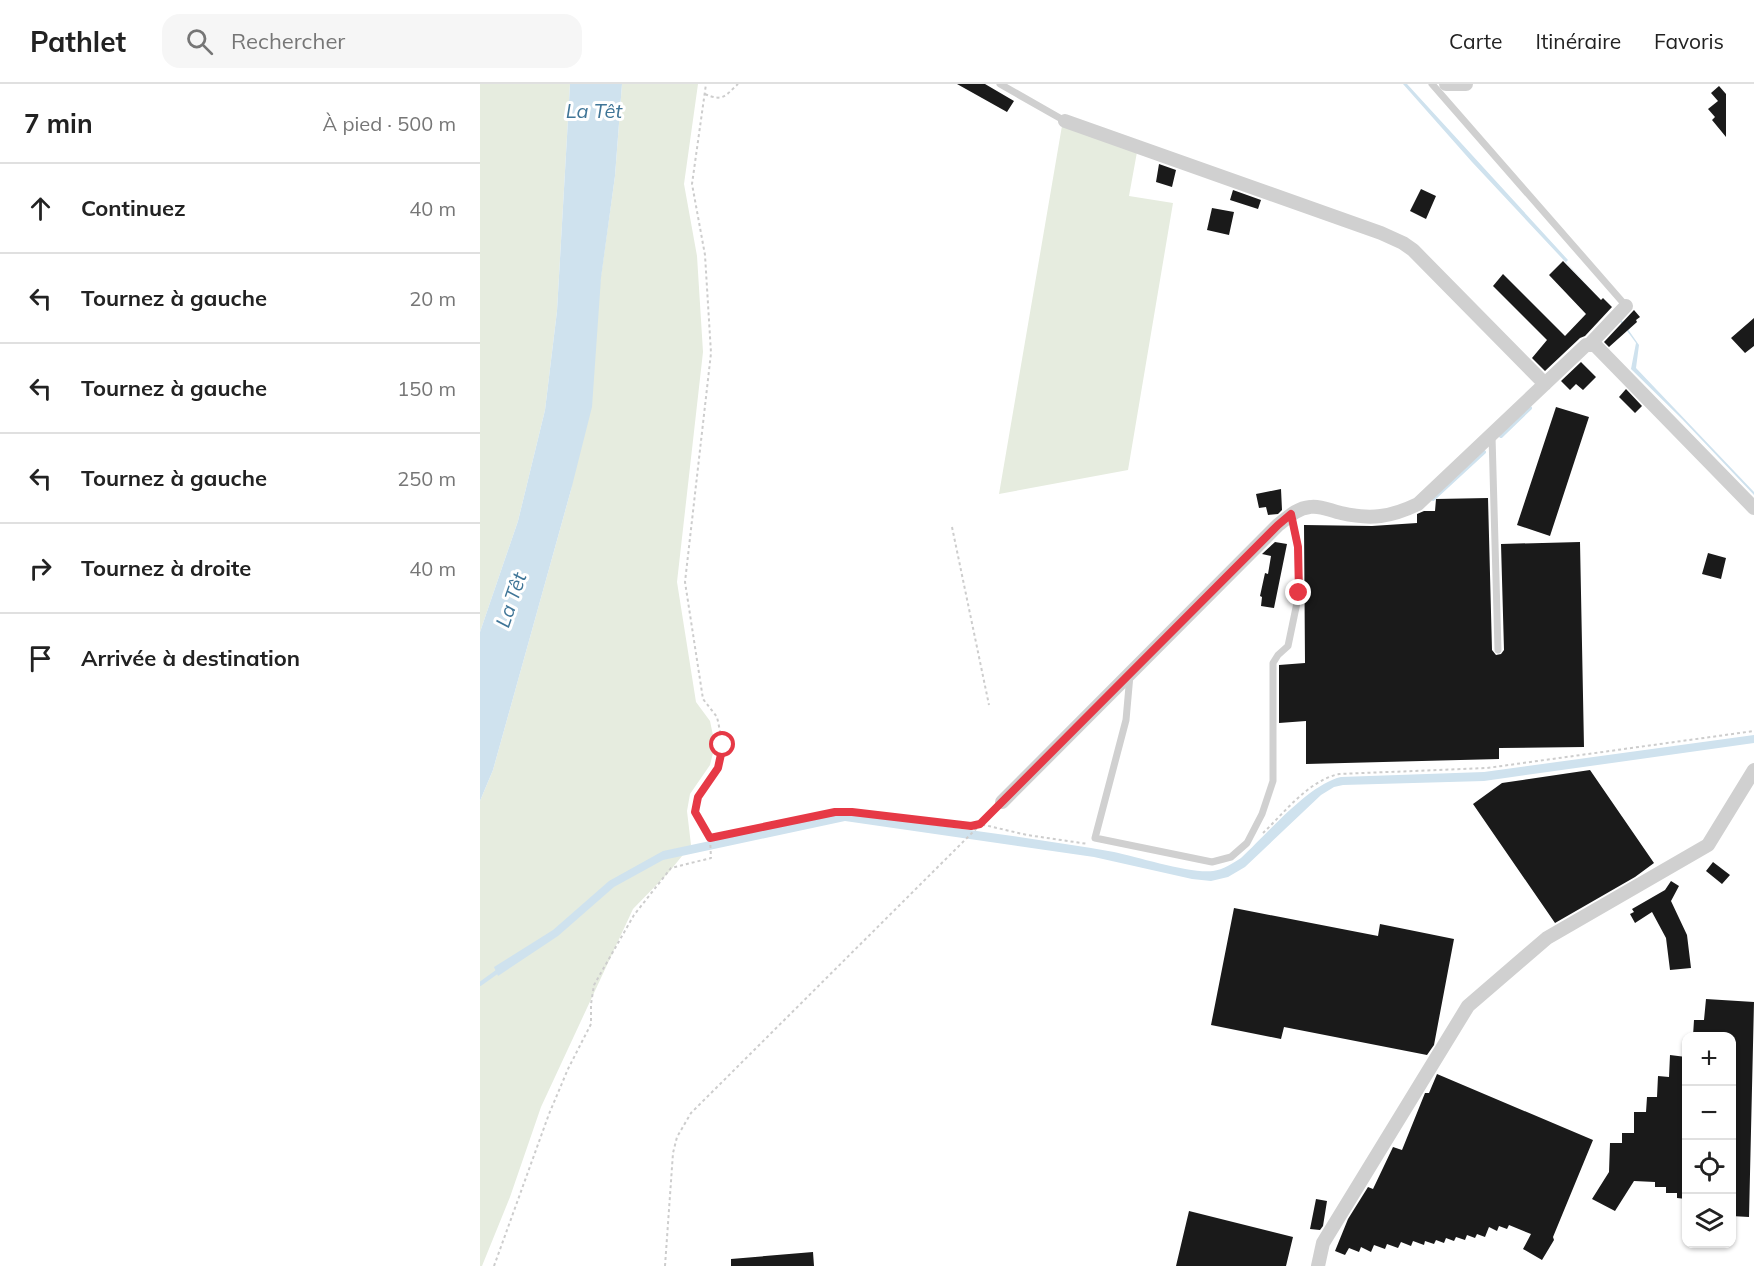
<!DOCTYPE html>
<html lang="fr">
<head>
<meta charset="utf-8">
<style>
  :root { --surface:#fff; --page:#f6f6f6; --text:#222; --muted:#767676; --line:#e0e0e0 }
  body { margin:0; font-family:Mulish,sans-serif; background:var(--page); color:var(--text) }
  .controls { position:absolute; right:18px; bottom:18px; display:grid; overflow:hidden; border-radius:12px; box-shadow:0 2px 4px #0004 }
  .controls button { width:54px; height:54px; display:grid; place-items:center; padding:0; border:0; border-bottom:2px solid var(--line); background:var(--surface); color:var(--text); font:30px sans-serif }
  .stop { position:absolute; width:18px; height:18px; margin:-14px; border:4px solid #e63946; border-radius:50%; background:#fff }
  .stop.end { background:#e63946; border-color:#fff; box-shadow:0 2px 6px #0008 }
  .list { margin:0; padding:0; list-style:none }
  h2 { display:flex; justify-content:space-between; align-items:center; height:78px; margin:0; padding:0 24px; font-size:26px }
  h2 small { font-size:20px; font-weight:400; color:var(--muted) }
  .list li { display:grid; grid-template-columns:39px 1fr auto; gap:18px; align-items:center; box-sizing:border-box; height:90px; padding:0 24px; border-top:2px solid var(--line) }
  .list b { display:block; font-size:22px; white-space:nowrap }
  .list em { font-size:20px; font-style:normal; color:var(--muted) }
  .icon { flex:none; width:33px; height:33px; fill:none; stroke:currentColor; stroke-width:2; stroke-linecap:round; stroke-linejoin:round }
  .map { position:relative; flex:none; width:1274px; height:1182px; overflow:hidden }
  header { display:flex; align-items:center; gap:36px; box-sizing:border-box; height:84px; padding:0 30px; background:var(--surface); border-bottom:2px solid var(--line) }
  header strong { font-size:28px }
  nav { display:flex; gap:33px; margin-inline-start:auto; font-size:21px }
  .search { width:420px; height:54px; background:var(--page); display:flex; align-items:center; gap:15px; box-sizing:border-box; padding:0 21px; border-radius:18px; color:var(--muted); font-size:22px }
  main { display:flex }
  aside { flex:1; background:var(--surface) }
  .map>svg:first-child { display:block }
  .green { fill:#e6ecdf }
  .water { fill:#cfe2ee }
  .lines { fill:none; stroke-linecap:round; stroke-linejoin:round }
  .stream { stroke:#cfe2ee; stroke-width:4 }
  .building { fill:#1a1a1a }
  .path { stroke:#cdcdcd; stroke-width:2; stroke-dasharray:3 3; stroke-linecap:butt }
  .service { stroke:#d0d0d0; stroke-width:7 }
  .minor { stroke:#d0d0d0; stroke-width:14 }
  .route { stroke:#e63946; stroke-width:8 }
  .labels { text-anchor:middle; stroke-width:6; stroke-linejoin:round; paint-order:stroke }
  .water-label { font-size:20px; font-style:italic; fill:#3f7597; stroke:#fff }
</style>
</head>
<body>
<header>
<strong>Pathlet</strong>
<div class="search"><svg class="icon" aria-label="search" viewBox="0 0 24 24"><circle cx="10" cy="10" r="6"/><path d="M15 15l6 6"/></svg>Rechercher</div>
<nav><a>Carte</a><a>Itinéraire</a><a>Favoris</a></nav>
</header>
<main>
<aside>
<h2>7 min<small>À pied · 500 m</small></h2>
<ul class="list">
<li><svg class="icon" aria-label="ahead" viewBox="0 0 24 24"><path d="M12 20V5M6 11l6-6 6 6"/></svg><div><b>Continuez</b></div><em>40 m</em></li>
<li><svg class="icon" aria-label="left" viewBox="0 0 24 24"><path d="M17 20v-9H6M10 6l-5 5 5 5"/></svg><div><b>Tournez à gauche</b></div><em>20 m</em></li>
<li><svg class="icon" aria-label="left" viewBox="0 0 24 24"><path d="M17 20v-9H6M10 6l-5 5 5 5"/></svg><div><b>Tournez à gauche</b></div><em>150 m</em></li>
<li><svg class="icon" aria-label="left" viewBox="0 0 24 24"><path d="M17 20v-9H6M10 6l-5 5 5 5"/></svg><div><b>Tournez à gauche</b></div><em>250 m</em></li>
<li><svg class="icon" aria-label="right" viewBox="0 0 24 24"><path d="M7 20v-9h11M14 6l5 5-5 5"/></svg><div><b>Tournez à droite</b></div><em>40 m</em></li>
<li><svg class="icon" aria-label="arrive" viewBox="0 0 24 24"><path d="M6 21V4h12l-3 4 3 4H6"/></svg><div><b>Arrivée à destination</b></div></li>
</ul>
</aside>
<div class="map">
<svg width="1274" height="1182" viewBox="0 0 1274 1182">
  <rect width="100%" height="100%" fill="#fff"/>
  <path class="green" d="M 0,0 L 90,0 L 77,227 L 65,326 L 38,437 L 0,548 Z
    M 142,0 L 218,0 L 204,100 L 217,172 L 223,268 L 197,498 L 216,618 L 230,637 L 235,661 L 230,681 L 210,710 L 207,727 L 211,761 L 189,788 L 153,825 L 61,1023 L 30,1113 L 2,1182 L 0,1182 L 0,717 L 13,686 L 91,406 L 135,92 Z
    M 584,30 L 659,57 L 649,112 L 693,119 L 648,386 L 519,410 Z"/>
  <path class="water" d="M 90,0 L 142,0 L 135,92 L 121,194 L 112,323 L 91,406 L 13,686 L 0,717 L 0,548 L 38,437 L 65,326 L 77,227 Z
    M 923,0 L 927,0 L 1088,176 L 1086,178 L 1121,216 L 992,78 Z
    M 1140,234 L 1159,261 L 1156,284 L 1274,408 L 1274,411 L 1202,335 L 1151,285 L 1156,259 L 1139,236 Z
    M 1274,651 L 1274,659 L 1004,697 L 863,701 L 854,703 L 841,711 L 765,783 L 748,793 L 731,797 L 712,795 L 614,773 L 365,737 L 220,768 L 183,776 L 134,803 L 78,852 L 18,892 L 14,883 L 73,846 L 129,797 L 183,767 L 356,730 L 372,730 C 460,742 547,753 634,768 C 658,773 711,790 733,787 C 743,786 753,779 761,774 C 787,750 829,700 861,693 L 1004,688 Z"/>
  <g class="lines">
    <path class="stream" d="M 1021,352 L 1050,324
      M 953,415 L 1004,368
      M 0,900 L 21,885"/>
  </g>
  <path class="building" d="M 477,0 L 505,0 L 534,17 L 527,28 Z
    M 1239,2 L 1246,10 L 1246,53 L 1232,36 L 1235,33 L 1228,25 L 1238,17 L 1231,9 Z
    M 679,80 L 696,86 L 692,103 L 676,98 Z
    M 941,105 L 956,112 L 946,135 L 930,127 Z
    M 753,106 L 781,116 L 778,125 L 750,116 Z
    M 732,124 L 754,128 L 749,151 L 727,146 Z
    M 1083,177 L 1121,216 L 1123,214 L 1132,223 L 1105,252 L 1100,254 L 1065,287 L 1052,274 L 1067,256 L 1013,202 L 1023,190 L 1085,252 L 1106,230 L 1069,191 Z
    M 1154,226 L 1160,233 L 1156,236 L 1157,238 L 1129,263 L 1124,258 Z
    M 1274,234 L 1274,262 L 1265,269 L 1251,254 Z
    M 1101,278 L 1116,293 L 1103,306 L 1096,300 L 1090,306 L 1081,297 Z
    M 1146,305 L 1162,322 L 1155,329 L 1139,313 Z
    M 1076,323 L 1109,333 L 1070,452 L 1037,441 Z
    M 801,405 L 802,426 L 798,430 L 788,431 L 786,423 L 779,424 L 776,410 Z
    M 1008,414 L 1012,566 L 1016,571 L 1021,570 L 1024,566 L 1021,460 L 1100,458 L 1104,663 L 1019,664 L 1019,675 L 826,680 L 826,637 L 799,639 L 799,581 L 825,579 L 824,441 L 892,442 L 937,439 L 937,430 L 944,427 L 955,427 L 956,415 Z
    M 795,458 L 807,460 L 794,524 L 781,522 L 782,513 L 780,512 L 785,489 L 788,490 L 791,472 L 782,470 Z
    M 1228,469 L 1246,474 L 1241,495 L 1222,490 Z
    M 1110,686 L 1174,779 L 1155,793 L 1075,839 L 993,720 L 1022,699 Z
    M 1233,778 L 1250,791 L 1242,800 L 1226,787 Z
    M 1191,797 L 1199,802 L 1191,817 L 1207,851 L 1211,884 L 1190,886 L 1186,854 L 1172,828 L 1155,839 L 1150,830 L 1154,828 L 1152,825 L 1185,806 Z
    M 754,824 L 898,852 L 900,840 L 974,855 L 954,961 L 947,971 L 804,943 L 801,955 L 731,941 Z
    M 1226,915 L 1274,918 L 1269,1133 L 1251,1132 L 1251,952 L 1213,952 L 1214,936 L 1224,936 Z
    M 1190,971 L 1206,973 L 1206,1115 L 1197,1114 L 1197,1109 L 1186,1109 L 1186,1103 L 1175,1103 L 1175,1098 L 1154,1097 L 1135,1127 L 1112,1115 L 1129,1088 L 1130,1059 L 1142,1059 L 1142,1049 L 1154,1049 L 1154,1028 L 1166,1028 L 1167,1013 L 1177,1013 L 1178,992 L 1189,993 Z
    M 957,990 L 1113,1056 L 1073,1153 L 1074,1156 L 1062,1176 L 1043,1165 L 1051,1150 L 1029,1141 L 1027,1145 L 1019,1142 L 1017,1147 L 1009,1143 L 1005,1153 L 997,1150 L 995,1154 L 987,1151 L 985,1156 L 976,1153 L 974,1157 L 966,1154 L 964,1159 L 956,1156 L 954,1160 L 945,1157 L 944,1161 L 933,1157 L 931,1162 L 921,1158 L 918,1164 L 907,1160 L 905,1165 L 894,1161 L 891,1168 L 881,1163 L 879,1168 L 869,1164 L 865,1171 L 855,1167 L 868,1135 L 888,1103 L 893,1105 L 913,1063 L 922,1066 L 945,1009 L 949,1009 Z
    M 836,1115 L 847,1117 L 843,1142 L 840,1146 L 830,1145 Z
    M 709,1127 L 813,1153 L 806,1182 L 696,1182 Z
    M 333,1168 L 334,1182 L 251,1182 L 251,1175 Z"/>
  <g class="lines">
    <path class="path" d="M 225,10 C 243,18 245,12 258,0
      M 472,443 L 509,621
      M 783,749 C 805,728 828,697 859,690 L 1007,684 L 1274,647
      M 230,754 L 355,728 L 372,728 L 491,742 L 500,740 L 547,751 L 608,760
      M 14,1182 L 69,1030 L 88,985 L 111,940 L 111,920 L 114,901 L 154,831 L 191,784 L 231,774 L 230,754 L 215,728 L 218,713 L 238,684 L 243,661 L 237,633 L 223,615 L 205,498 L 231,269 L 225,171 L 212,100 L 226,0
      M 185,1182 L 193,1069 L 197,1053 L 211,1029 L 514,727"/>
    <path class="service" d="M 520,0 L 585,37
      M 952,0 L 1146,222
      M 1012,352 L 1018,566
      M 650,591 L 646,636 L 615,754 L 732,778 L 751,773 L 767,759 L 782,730 L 793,697 L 793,579 L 798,571 L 808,562 L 819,509 L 818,463 L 811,430"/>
    <path class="minor" d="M 966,0 L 986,0
      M 585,37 L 901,149 L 923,159 L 933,166 L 1065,300
      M 1110,260 L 1146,222
      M 522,718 L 798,441 C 807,434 817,424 830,423 C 840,421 851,427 861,429 C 891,436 911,433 938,420 L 1106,261 L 1115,261 L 1274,424
      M 838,1182 L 843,1159 L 988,922 L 1067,854 L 1228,761 L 1274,686"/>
  </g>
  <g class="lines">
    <path class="route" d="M 243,661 L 238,684 L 218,713 L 215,728 L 230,754 L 355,728 L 372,728 L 491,742 L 500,740 L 798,441 L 811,430 L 818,463 L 819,509"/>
  </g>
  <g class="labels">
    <g class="water-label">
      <text x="114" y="34">La Têt</text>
      <text transform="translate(31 516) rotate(-71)" y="7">La Têt</text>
    </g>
  </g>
</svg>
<div class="controls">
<button>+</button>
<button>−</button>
<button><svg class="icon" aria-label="locate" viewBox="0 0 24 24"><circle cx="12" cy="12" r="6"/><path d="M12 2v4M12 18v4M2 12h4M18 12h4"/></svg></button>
<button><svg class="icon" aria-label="layers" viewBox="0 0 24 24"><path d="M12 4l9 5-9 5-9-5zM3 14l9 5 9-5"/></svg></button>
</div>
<div class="stop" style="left:243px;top:661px"></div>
<div class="stop end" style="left:819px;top:509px"></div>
</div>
</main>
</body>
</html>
